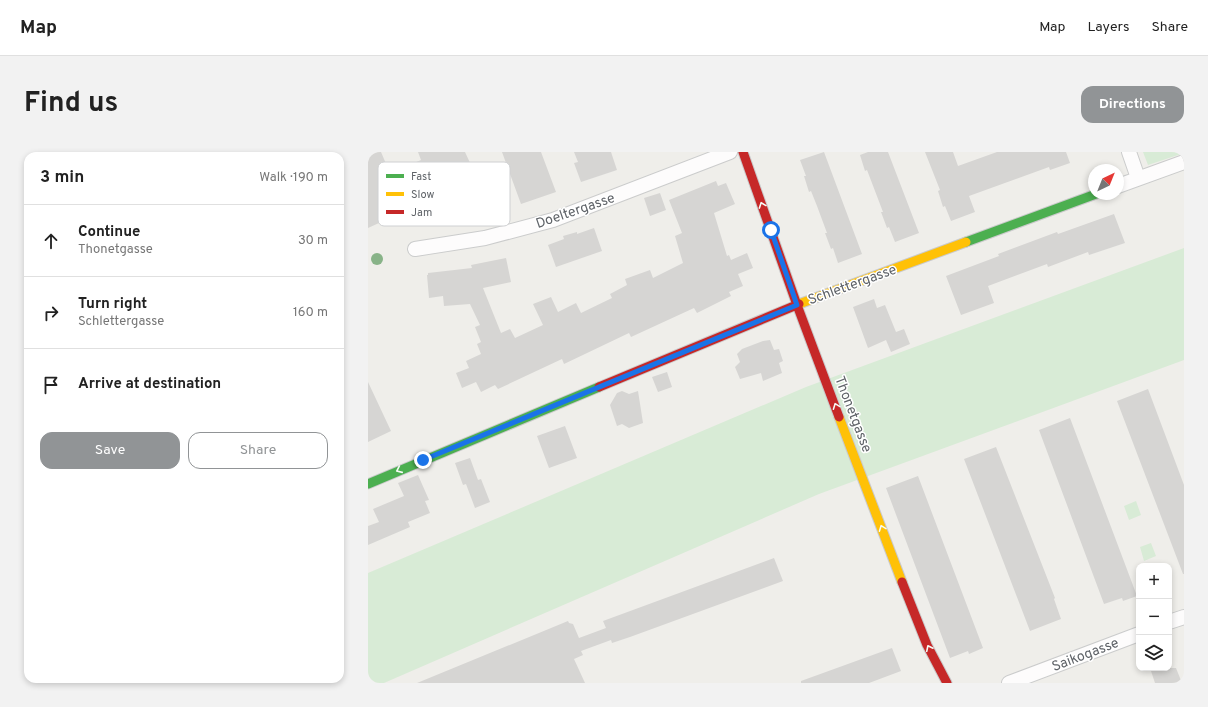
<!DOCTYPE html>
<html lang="en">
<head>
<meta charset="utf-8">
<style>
  :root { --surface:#fff; --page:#f2f2f2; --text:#222; --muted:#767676; --line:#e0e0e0; --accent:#919496 }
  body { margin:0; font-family:Overpass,sans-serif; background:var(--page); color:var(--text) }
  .controls { position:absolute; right:12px; bottom:12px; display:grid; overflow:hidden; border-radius:8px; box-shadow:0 2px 6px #0003 }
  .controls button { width:36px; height:36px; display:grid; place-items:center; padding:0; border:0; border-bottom:1px solid var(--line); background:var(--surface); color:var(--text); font:20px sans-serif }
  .compass { position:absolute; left:720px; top:12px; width:36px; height:36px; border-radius:50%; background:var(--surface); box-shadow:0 2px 6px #0003; rotate:43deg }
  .stop { position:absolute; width:12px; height:12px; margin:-9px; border:3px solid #1a73e8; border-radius:50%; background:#fff }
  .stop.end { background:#1a73e8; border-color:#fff; box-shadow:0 1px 4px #0008 }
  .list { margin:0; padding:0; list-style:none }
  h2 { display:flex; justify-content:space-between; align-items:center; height:52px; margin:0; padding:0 16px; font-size:17px }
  h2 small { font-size:13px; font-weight:400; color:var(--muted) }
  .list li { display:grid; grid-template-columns:26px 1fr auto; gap:12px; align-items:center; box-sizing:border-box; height:72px; padding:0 16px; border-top:1px solid var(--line) }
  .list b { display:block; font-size:15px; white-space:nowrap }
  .list p { margin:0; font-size:13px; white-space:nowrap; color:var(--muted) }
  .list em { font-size:13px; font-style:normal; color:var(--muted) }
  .actions { display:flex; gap:8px; padding:12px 16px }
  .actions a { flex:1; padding:9px 0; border:1px solid var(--accent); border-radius:12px; text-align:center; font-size:14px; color:var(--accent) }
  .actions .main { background:var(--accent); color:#fff }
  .icon { flex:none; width:22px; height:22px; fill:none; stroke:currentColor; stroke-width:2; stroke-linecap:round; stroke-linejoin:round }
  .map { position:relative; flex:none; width:816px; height:531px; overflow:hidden; border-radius:12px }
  header { display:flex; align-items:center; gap:24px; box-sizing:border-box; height:56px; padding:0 20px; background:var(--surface); border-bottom:1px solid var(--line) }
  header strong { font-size:19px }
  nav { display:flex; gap:22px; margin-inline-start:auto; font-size:14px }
  .intro { display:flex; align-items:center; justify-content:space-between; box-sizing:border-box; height:96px; padding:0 24px }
  h1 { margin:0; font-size:28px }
  .button { padding:10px 18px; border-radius:12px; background:var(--accent); color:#fff; font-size:14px; font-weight:700 }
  main { display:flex; gap:24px; padding:0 24px }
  aside { flex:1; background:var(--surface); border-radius:12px; box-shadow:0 2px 6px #0003 }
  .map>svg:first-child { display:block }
  .green { fill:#d8ebd6 }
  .building { fill:#d6d5d3 }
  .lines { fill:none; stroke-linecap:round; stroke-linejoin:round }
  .street-casing { stroke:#cbcccc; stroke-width:16 }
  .fast-casing { stroke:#cacacb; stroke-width:11 }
  .slow-casing { stroke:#cacacb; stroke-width:11 }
  .jam-casing { stroke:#cacacb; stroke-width:11 }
  .street { stroke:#fdfcfc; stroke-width:14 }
  .fast { stroke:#4caf50; stroke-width:9 }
  .slow { stroke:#ffc107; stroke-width:9 }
  .jam { stroke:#c62828; stroke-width:9 }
  .tree { fill:#88b388 }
  .oneway { stroke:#f6fbf6 }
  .route { stroke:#1a73e8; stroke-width:5 }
  .labels { text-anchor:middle; stroke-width:3; stroke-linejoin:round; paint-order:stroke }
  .street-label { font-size:14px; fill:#5f6368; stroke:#fff }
  .key { fill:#fff; stroke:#cfd0d2; stroke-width:1 }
  .key-label { font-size:11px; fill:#5f6368 }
</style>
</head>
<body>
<header>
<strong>Map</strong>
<nav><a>Map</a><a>Layers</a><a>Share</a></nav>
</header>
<div class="intro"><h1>Find us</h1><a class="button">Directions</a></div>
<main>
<aside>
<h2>3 min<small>Walk · 190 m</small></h2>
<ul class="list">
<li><svg class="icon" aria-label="ahead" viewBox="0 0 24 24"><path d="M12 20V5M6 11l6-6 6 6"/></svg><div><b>Continue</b><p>Thonetgasse</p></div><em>30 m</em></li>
<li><svg class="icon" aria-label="right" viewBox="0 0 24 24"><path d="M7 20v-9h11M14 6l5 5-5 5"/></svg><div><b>Turn right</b><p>Schlettergasse</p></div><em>160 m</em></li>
<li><svg class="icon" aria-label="arrive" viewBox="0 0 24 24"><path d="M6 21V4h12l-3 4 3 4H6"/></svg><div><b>Arrive at destination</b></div></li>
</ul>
<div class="actions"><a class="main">Save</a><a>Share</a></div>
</aside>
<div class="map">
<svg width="816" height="531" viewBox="0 0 816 531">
  <rect width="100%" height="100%" fill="#efeeea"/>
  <path class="green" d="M 775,0 L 816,0 L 816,1 L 780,13 Z
    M 816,96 L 816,208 L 451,342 L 16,531 L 0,531 L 0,421 L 438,235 Z
    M 768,349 L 773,363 L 761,368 L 756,354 Z
    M 783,391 L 788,404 L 776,409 L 772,395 Z"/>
  <path class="building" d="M 0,0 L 13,0 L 22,21 L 53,8 L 50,0 L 97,0 L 109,26 L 85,36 L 87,40 L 65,48 L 64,44 L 20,63 L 22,66 L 0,76 Z
    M 134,0 L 173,0 L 188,40 L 153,52 Z
    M 206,0 L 243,0 L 249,18 L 213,30 L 206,11 L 210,10 Z
    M 456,0 L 494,102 L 470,111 L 465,96 L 463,97 L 457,81 L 459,81 L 449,54 L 443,39 L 441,40 L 436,24 L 438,24 L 432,8 Z
    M 500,0 L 520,0 L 551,81 L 527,90 L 521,75 L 519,76 L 513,60 L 515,60 L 499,18 L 497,19 L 492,3 Z
    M 557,0 L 585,0 L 590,14 L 629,0 L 698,0 L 702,11 L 682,18 L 681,15 L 601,44 L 607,60 L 583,69 L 577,54 L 575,55 L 570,39 L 572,38 Z
    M 348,29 L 350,34 L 358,31 L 367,52 L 346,61 L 359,104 L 361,103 L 363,108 L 379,101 L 385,116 L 370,122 L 375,134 L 361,140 L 363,144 L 329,161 L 326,156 L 263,185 L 261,181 L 196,212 L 194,207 L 130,237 L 127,233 L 113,240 L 108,230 L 94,236 L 88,221 L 101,216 L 98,209 L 113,202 L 109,192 L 113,190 L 107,175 L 112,173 L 102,152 L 76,154 L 75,144 L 61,146 L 59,123 L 60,123 L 60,121 L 104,116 L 103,113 L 138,106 L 143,130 L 115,136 L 133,181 L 142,177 L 147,186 L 175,173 L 165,152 L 183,145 L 190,160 L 208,151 L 213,161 L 244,146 L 242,142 L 259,133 L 257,127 L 282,118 L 285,126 L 315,111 L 307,84 L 314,81 L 301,48 Z
    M 292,41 L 298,58 L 282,64 L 276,46 Z
    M 746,62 L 757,91 L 721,103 L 720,100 L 680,115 L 679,112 L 620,134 L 626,151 L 593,163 L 578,124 L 631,104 L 630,102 L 689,80 L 690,82 Z
    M 226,76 L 234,99 L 188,115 L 180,93 L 196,87 L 195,84 L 209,80 L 209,82 Z
    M 506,147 L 509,156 L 517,153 L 528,180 L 536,177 L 542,192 L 523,200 L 518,188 L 500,196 L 485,155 Z
    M 402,188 L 406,198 L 411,197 L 415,209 L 411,211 L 414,221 L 395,229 L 393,221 L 372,227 L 367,215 L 372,210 L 369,202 L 374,197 L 395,189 Z
    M 299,220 L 304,235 L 290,240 L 284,225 Z
    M 0,230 L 23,279 L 0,290 Z
    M 780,237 L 816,333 L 816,422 L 815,422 L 749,249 Z
    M 254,239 L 261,242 L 270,239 L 275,271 L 261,276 L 254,272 L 249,274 L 242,253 L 249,241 Z
    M 702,266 L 769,444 L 755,449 L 754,446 L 736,452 L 671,278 Z
    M 197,274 L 209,306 L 181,316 L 169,284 Z
    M 628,295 L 687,446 L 686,447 L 693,467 L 662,479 L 596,307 Z
    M 102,306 L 110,328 L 113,327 L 122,350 L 107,356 L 98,332 L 95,333 L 87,311 Z
    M 50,323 L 61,348 L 57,349 L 62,361 L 40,370 L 42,375 L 0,393 L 0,374 L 11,370 L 5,357 L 36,344 L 30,331 Z
    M 550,324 L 615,496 L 601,502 L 600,499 L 582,506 L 518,336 Z
    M 406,406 L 415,429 L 262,485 L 244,491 L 243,488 L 213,499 L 215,503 L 206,507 L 217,531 L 49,531 L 200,469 L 201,471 L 205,472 L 211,486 L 238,476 L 235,469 Z
    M 524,496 L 533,519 L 501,531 L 433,531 L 433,529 Z
    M 782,516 L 808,516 L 814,531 L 787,531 Z"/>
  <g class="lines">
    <g class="street-casing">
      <path id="street" d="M 761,0 L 770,26
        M 750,34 L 816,10
        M 47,97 L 117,86 L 185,68 L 362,0
        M 801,470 L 816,465
        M 641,531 L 771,482"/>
    </g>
    <g class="fast-casing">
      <path id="fast" d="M 598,90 L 728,42
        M 0,332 L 231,235"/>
    </g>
    <g class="slow-casing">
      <path id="slow" d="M 431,152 L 598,90
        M 471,265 L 534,430"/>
    </g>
    <g class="jam-casing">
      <path id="jam" d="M 375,0 L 429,153 L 471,265
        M 231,235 L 431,152
        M 534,430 L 559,493 L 579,531"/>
    </g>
    <use href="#street" class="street"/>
    <use href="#fast" class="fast"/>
    <use href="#slow" class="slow"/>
    <use href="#jam" class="jam"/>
  </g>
  <circle class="tree" cx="9" cy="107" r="6"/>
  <defs><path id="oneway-chevron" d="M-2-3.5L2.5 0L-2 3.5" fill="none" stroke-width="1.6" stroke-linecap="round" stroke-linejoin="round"/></defs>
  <g class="oneway">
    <use href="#oneway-chevron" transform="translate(394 53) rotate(-110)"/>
    <use href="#oneway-chevron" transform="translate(468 254) rotate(-111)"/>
    <use href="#oneway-chevron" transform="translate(31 318) rotate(156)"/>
    <use href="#oneway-chevron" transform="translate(514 376) rotate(-111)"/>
    <use href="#oneway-chevron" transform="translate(561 496) rotate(-116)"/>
  </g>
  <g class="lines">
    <path class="route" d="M 55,308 L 429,153 L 403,78"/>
  </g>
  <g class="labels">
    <g class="street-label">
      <text transform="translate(207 58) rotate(-19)" y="5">Doeltergasse</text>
      <text transform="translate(484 132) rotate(-20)" y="5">Schlettergasse</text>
      <text transform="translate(486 262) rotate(69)" y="5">Thonetgasse</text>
      <text transform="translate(717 502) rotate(-21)" y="5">Saikogasse</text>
    </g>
  </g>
  <rect x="10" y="10" width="132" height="64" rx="6" class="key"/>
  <rect x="18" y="22" width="18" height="4" fill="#4caf50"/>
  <rect x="18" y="40" width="18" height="4" fill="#ffc107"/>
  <rect x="18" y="58" width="18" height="4" fill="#c62828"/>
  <g class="key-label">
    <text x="43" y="28">Fast</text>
    <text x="43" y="46">Slow</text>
    <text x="43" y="64">Jam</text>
  </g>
</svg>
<div class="controls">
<button>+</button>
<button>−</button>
<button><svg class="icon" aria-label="layers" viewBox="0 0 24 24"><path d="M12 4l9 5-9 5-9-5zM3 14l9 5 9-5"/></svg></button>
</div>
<svg class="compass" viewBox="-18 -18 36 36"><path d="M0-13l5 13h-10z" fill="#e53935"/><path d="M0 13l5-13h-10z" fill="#767676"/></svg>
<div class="stop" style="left:403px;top:78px"></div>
<div class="stop end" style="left:55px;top:308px"></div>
</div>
</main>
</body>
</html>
